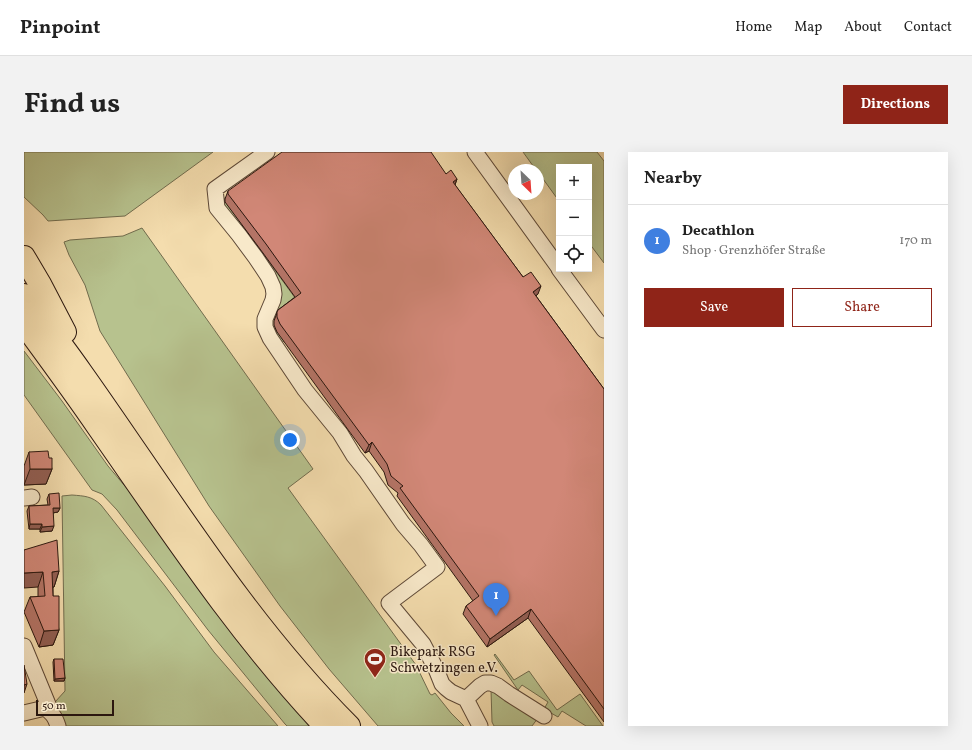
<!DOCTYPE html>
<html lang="en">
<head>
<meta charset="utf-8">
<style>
  :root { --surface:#fff; --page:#f2f2f2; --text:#222; --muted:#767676; --line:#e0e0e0; --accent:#8f2418 }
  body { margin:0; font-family:Vollkorn,serif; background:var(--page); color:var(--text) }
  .controls { position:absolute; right:12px; top:12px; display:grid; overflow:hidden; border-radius:0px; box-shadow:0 4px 16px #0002 }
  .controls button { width:36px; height:36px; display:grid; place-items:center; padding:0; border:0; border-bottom:1px solid var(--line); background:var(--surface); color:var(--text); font:20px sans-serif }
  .compass { position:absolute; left:484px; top:12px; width:36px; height:36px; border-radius:50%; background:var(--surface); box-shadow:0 4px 16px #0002; rotate:155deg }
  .scale { position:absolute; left:12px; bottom:10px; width:78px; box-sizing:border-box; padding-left:4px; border:2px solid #2b170f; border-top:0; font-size:11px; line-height:14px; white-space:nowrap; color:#2b170f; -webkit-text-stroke:3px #f8e9ca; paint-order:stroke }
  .you { position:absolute; left:266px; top:288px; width:14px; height:14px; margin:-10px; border:3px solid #fff; border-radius:50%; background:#1a73e8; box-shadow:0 0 0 6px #1a73e833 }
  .badge { display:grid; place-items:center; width:26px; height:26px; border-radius:50%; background:var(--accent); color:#fff; font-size:13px; font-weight:700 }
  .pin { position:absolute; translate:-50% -33px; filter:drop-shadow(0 1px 2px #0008) }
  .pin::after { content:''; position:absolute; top:21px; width:14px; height:12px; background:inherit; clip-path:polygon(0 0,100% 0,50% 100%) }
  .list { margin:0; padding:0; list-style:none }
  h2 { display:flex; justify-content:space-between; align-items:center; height:52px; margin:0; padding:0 16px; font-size:17px }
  h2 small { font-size:13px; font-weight:400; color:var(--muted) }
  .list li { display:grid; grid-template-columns:26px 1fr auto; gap:12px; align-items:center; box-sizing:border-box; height:72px; padding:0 16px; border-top:1px solid var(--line) }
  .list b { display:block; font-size:15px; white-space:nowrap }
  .list p { margin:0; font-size:13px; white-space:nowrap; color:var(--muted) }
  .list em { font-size:13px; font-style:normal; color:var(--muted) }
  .actions { display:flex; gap:8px; padding:12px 16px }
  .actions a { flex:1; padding:9px 0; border:1px solid var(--accent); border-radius:0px; text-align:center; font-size:14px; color:var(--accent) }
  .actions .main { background:var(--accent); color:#fff }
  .icon { flex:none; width:22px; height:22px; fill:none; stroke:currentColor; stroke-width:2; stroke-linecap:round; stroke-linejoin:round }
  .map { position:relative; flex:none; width:580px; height:574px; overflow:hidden; border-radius:0px }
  header { display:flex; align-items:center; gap:24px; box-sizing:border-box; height:56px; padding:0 20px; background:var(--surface); border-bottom:1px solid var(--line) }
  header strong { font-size:19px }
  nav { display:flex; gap:22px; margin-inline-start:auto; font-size:14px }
  .intro { display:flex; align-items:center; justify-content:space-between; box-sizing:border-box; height:96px; padding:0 24px }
  h1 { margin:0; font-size:28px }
  .button { padding:10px 18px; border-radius:0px; background:var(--accent); color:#fff; font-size:14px; font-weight:700 }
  main { display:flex; gap:24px; padding:0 24px }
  aside { flex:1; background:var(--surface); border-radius:0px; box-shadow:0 4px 16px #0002 }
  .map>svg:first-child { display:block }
  .green { fill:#b7c28e; stroke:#716c4e }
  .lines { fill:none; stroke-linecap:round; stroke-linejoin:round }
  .minor-casing { stroke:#5d4837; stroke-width:17 }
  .highway-casing { stroke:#2b170f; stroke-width:24 }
  .minor { stroke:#f8e9ca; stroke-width:15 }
  .highway { stroke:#f4ddae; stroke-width:22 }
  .wall { fill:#b47466; stroke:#2b170f }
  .shaded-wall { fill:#925e53; stroke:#2b170f }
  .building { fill:#d18777; stroke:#2b170f }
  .labels { text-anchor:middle; stroke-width:3; stroke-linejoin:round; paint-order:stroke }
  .poi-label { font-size:14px; fill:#2b170f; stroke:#f8e9ca; text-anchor:start }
</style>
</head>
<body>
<header>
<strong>Pinpoint</strong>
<nav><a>Home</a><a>Map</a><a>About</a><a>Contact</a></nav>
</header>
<div class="intro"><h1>Find us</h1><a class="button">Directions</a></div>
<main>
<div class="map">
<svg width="580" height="574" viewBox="0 0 580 574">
  <rect width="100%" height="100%" fill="#f4ddae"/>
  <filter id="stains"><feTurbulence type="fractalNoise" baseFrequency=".005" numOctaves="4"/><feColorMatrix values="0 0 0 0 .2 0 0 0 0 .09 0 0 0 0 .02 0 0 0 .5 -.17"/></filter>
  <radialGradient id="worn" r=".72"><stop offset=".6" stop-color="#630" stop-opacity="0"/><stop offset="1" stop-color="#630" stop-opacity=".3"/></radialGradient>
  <path class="green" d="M 0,0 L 189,0 L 101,64 L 24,69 L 19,63 L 0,45 Z
    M 264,0 L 267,0 L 200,48 L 274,150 L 246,170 L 260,189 L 255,193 L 247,182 L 244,173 L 244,168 L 251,152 L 253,144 L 252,136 L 249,127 L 239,110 L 207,66 C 203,60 202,54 198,48 Z
    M 499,0 L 573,0 L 580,9 L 580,111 L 565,91 L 565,15 L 535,15 L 535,49 L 514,20 L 514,18 L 512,18 Z
    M 118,76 L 289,317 L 264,336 L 392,513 L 406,542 L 408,543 L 411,541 L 427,561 L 440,574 L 354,574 L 305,517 L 256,454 L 185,354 L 76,179 L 61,133 L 45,103 L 40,90 L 46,88 L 99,84 Z
    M 0,199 L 38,249 L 84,314 L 111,346 L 287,574 L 263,574 L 261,572 L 234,539 L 184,478 L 93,358 L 78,342 L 68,338 L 0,243 Z
    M 48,343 C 60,344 68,344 77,353 L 141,434 L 190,500 L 254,574 L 39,574 L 31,550 L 41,539 L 38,344 Z
    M 471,502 L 490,528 L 505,519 L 533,558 L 556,542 L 579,574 L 562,574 L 538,559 L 534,565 L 520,557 L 524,550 L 498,533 L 494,538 L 470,503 Z
    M 467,538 L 514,566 L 508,574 L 470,574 L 468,570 Z"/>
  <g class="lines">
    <g class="minor-casing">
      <path id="minor" d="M 243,0 L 191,37 L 193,56 L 215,83 L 232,106 L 244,124 L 249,135 L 250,142 L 249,148 L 241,167 L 241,175 L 246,186 L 281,238 L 316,281 L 330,304 L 342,319 L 379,372 L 397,393 L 413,415 L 365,451 L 399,492 L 412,517 L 418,532 L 422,536 L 427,540 L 442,547
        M 451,0 L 535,116
        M 535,117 L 580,178
        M 0,346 L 8,345
        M 0,494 L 28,562
        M 442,547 L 456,534 L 461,531 L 467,531 L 474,534 L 485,542 L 520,564
        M 442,547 L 456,574
        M 0,561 L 21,556 C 29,562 31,565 34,574"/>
    </g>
    <g class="highway-casing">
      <path id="highway" d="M 0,105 L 16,132 L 41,180
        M 0,143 C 19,169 39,194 57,220 C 143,341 220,469 325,574
        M 0,172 C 25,206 50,240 74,275 C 146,378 215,483 301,574"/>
    </g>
    <use href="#minor" class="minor"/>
    <use href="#highway" class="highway"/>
  </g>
  <path class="wall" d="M 422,22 L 433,27 L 431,33 L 499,125 L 514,142 L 512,144 L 580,237 L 580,570 L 504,466 L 463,495 L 439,462 L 442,454 L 449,449 L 373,344 L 374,341 L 364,333 L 360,320 L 345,299 L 341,301 L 253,180 L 250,173 L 250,169 L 254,158 L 271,145 L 239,101 L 201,50 L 201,47 L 204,39 Z
    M 5,300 L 25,306 L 28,317 L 22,332 L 0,333 L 0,314 Z
    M 25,342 L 36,356 L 34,360 L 29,361 L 28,379 L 16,380 L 16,377 L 5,377 L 3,359 L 5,354 L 24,353 L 23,347 Z
    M 0,398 L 35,419 L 30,435 L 29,435 L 29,444 L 35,478 L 29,493 L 15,495 L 0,460 L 6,445 L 14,445 L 14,435 Z
    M 30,507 L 41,526 L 40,529 L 30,529 L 29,510 Z"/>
  <path class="shaded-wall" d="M 433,27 L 430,35 L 429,30 Z
    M 517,134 L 514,142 L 506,148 L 509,140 Z
    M 348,290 L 345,299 L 341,301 L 345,293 Z
    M 6,317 L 28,317 L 22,332 L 0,333 Z
    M 29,356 L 36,356 L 34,360 L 28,361 Z
    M 6,372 L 18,372 L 16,377 L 5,377 Z
    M 30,374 L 28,379 L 16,380 L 18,375 Z
    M 35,419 L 30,435 L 22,435 L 28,420 Z
    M 19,420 L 14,435 L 0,436 L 0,421 Z
    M 507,457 L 504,466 L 463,495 L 466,487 Z
    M 35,478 L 29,493 L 15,495 L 20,479 Z
    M 41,526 L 40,529 L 30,529 L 31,527 Z
    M 3,532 L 0,541 L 0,533 Z"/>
  <path class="building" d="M 258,0 L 407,0 L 422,22 L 427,18 L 433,27 L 429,30 L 499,125 L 507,120 L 517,134 L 509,140 L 580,237 L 580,557 L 507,457 L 466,487 L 442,454 L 455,444 L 376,336 L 379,334 L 367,324 L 363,312 L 348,290 L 345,293 L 256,172 L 253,165 L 253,160 L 254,158 L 277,141 L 242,92 L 204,42 L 204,39 Z
    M 24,299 L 25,306 L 28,306 L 28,317 L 6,317 L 5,300 Z
    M 35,341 L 36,356 L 29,356 L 30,374 L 18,375 L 18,372 L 6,372 L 5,354 L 26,353 L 25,342 Z
    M 33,388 L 35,419 L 28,420 L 29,444 L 35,444 L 35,478 L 20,479 L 6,445 L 21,444 L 19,420 L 0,421 L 0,398 Z
    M 30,507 L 39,507 L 41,526 L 31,527 Z
    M 0,513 L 3,532 L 0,533 Z"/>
  <defs>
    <g id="stadium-pin" transform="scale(1.15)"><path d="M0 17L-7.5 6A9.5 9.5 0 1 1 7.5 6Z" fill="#8f2418" stroke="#f8e9ca"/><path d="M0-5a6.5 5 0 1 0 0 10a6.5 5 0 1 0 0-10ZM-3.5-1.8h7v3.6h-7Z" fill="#fff"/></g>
  </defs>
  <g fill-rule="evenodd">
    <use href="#stadium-pin" x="351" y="507"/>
  </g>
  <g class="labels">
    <g class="poi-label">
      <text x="366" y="504">Bikepark RSG<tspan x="366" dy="16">Schwetzingen e.V.</tspan></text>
    </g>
  </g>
  <rect width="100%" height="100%" filter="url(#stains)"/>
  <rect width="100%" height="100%" fill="url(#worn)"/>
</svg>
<div class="controls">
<button>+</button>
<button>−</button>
<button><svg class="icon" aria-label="locate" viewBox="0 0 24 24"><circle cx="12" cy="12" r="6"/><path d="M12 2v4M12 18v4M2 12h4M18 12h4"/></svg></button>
</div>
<svg class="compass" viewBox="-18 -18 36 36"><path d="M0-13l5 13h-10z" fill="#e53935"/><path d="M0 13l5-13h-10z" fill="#767676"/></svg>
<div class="scale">50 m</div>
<div class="you"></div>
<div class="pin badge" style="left:472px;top:464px;background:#3f7fe0">1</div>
</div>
<aside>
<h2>Nearby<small></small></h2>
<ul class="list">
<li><span class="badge" style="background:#3f7fe0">1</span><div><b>Decathlon</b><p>Shop · Grenzhöfer Straße</p></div><em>170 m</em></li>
</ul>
<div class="actions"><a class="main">Save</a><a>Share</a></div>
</aside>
</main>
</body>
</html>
